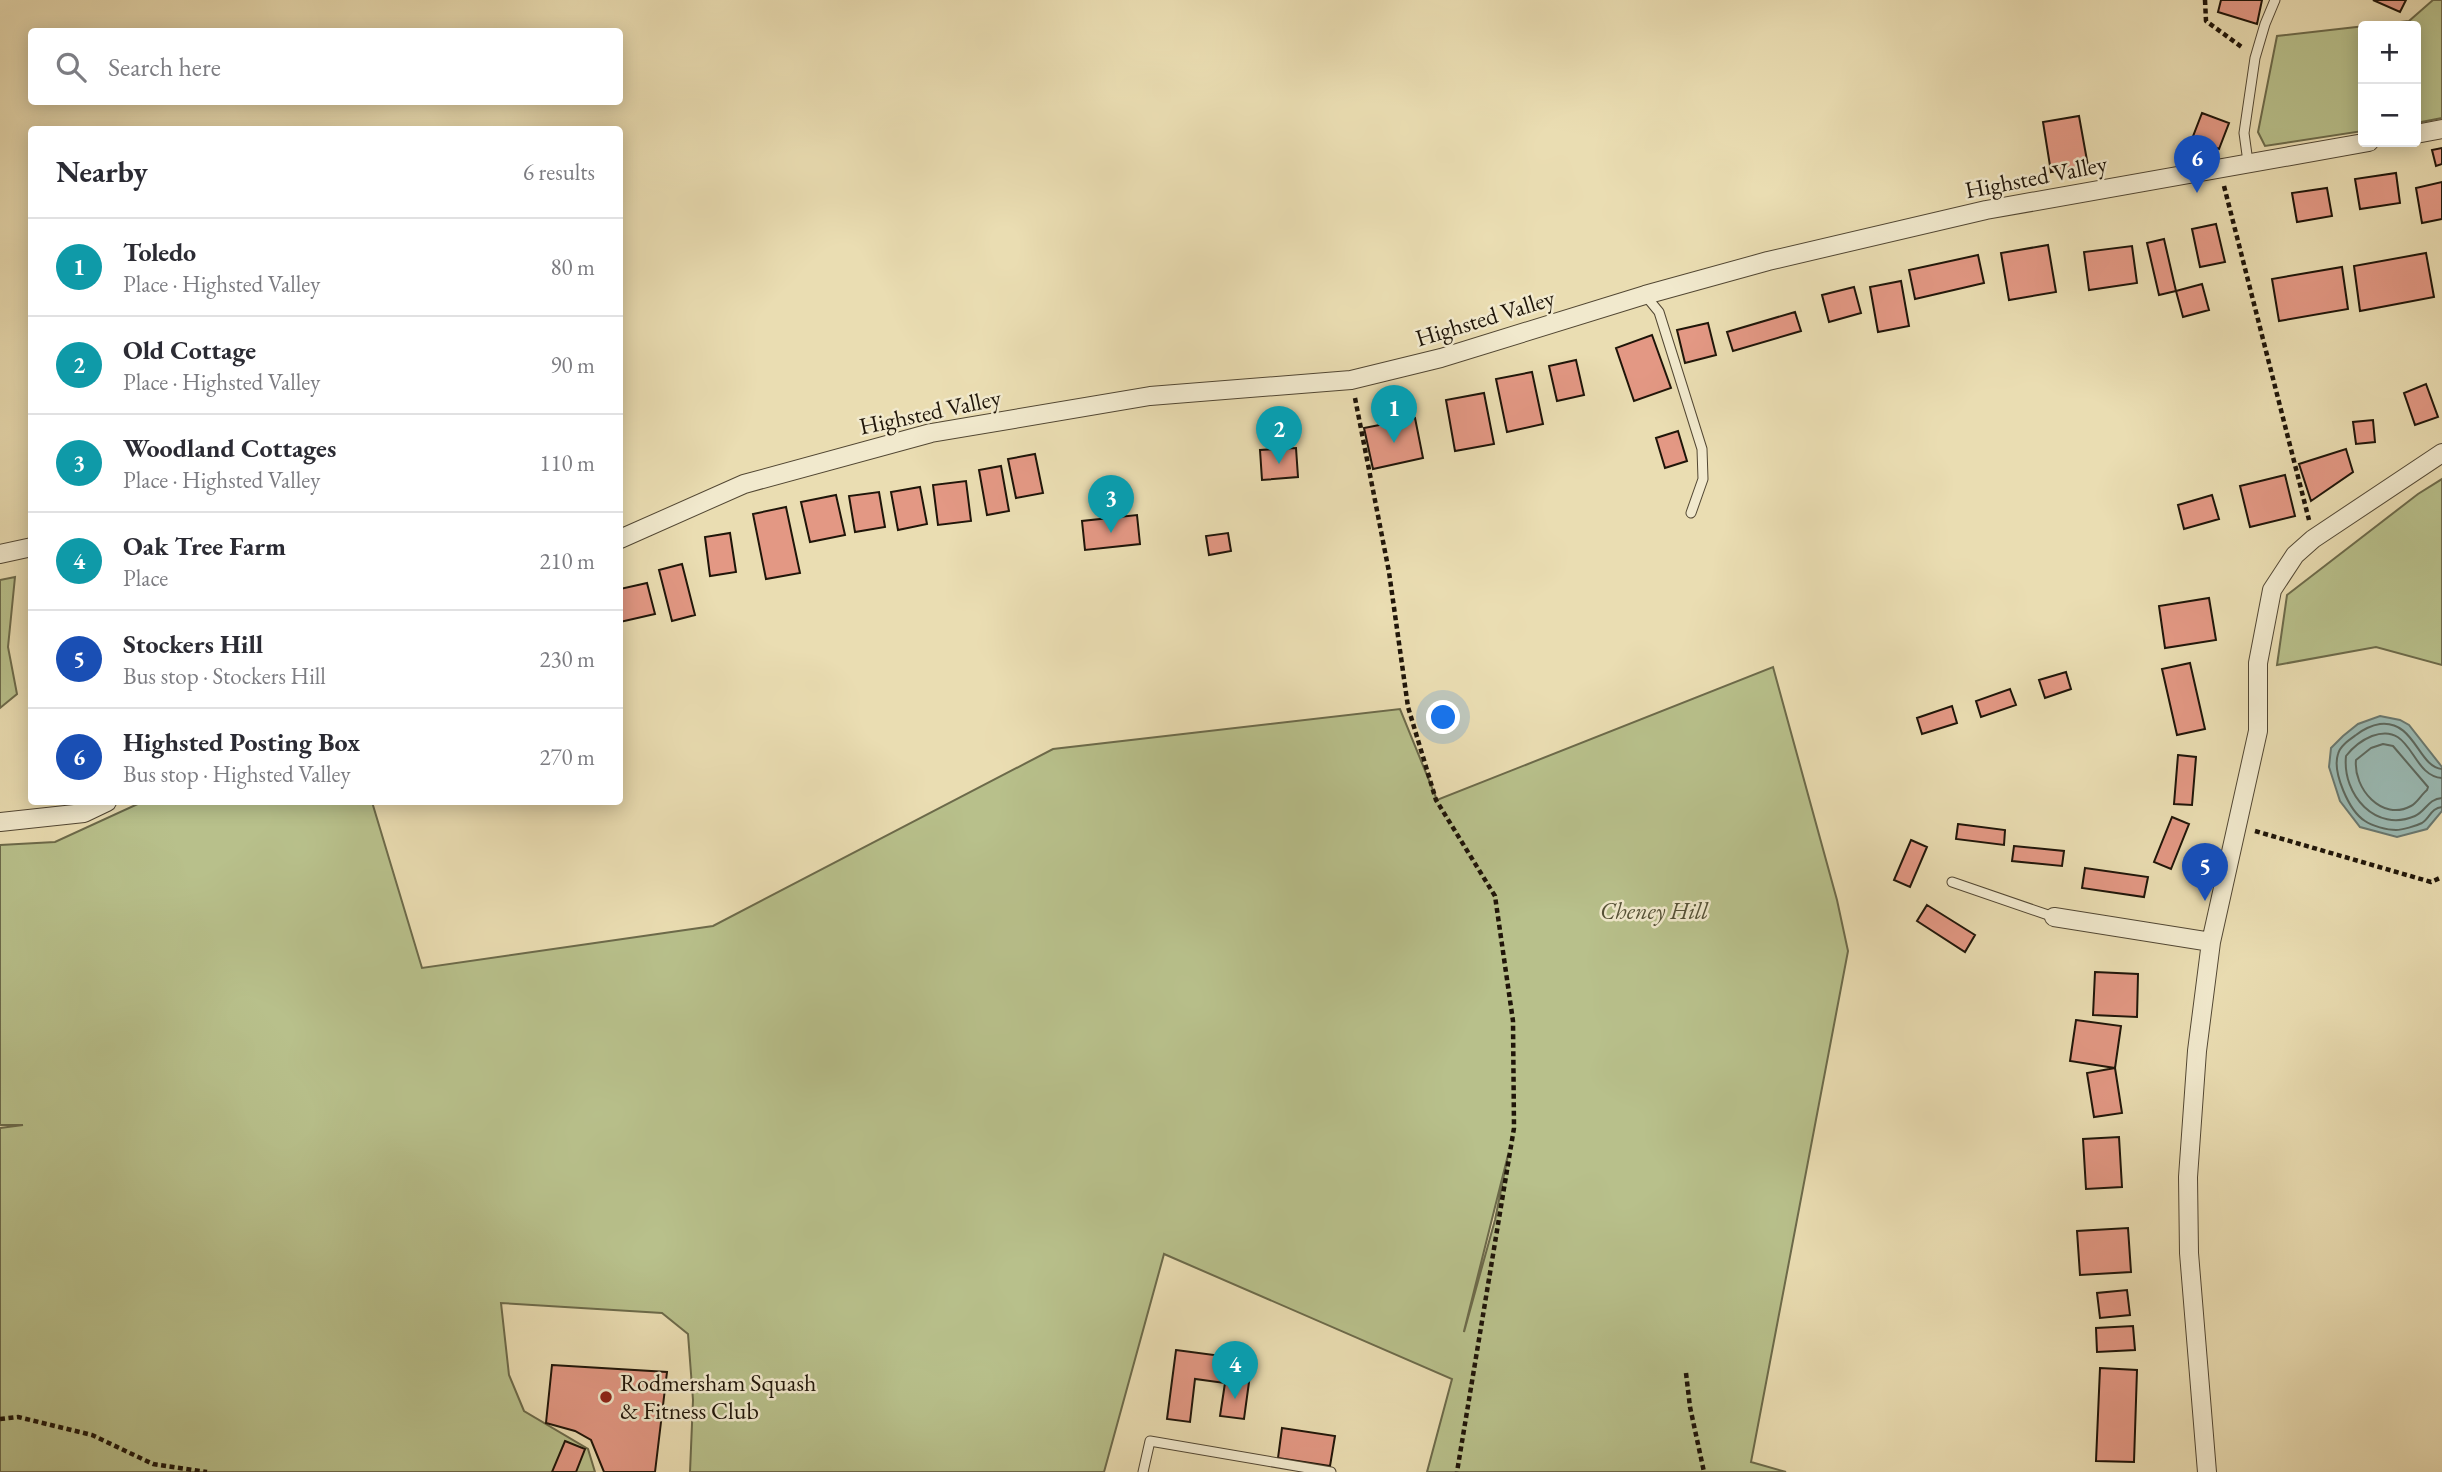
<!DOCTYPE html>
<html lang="en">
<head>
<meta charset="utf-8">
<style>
  :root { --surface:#fff; --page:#f7f7f7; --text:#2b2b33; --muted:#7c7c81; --line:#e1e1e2; --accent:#b45309 }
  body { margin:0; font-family:"EB Garamond",serif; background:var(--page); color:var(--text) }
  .controls { position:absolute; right:21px; top:21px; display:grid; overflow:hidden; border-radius:7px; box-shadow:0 4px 18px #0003 }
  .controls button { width:63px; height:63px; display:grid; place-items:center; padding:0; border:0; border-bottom:2px solid var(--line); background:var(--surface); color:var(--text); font:35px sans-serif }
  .you { position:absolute; left:1444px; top:718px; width:24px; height:24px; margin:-18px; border:5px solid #fff; border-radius:50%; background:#1a73e8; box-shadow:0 0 0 10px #1a73e833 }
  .badge { display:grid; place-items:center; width:46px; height:46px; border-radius:50%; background:var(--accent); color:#fff; font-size:23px; font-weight:700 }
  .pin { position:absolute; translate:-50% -58px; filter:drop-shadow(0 2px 4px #0008) }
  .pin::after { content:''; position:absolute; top:37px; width:24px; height:21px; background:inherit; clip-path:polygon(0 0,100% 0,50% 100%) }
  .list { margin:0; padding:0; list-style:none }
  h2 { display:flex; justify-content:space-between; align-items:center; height:91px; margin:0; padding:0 28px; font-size:30px }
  h2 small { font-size:23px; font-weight:400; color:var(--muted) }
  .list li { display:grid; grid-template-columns:46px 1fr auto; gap:21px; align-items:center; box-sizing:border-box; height:98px; padding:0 28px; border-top:2px solid var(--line) }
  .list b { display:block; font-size:26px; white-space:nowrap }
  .list p { margin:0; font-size:23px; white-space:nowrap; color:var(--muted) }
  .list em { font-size:23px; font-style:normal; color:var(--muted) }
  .icon { flex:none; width:38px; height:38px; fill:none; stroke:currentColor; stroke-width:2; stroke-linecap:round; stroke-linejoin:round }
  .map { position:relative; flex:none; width:2442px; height:1472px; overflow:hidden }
  .search { position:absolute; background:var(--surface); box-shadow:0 4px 18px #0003; left:28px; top:28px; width:595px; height:77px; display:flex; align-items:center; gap:18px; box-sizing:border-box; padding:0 24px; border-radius:7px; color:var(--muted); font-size:26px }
  .panel { position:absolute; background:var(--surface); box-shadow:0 4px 18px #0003; left:28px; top:126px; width:595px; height:679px; border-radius:7px }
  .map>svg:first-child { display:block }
  .green { fill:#b8c08b; stroke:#6c6a4a; stroke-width:2; fill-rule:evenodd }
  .water { fill:#9abab4; stroke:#697870; stroke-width:2 }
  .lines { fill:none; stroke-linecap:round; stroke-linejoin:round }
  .shore { stroke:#5c685e; stroke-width:2 }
  .building { fill:#e39884; stroke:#1f1509; stroke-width:2 }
  .lane-casing { stroke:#524733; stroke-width:11 }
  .street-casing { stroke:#524733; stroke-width:20 }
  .path { stroke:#1f1509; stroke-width:4.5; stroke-dasharray:5 3.5; stroke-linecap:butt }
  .lane { stroke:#f1e9cd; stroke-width:9 }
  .street { stroke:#f1e9cd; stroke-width:18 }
  .poi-dot { fill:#8f2418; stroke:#f1e9cd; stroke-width:2.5 }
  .labels { text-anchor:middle; stroke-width:5; stroke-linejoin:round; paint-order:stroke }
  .street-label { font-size:24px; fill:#1f1509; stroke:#f1e9cd }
  .park-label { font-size:24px; font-style:italic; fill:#555136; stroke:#f1e9cd }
  .poi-label { font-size:24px; fill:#1f1509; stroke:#f1e9cd; text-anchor:start }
</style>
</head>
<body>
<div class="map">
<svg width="2442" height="1472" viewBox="0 0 2442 1472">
  <rect width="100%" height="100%" fill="#eaddb2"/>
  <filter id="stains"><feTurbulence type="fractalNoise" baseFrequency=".00286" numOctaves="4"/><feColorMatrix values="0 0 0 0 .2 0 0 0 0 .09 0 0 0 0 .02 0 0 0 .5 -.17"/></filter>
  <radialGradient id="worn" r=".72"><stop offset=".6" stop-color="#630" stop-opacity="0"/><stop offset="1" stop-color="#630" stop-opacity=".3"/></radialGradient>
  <path class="green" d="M 2433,0 L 2442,0 L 2442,118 L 2416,123 L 2416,26 L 2363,26 L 2363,131 L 2265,146 L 2258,132 L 2277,36 L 2409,21 Z
    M 2442,479 L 2442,665 L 2376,647 L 2277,665 L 2287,595 L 2418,494 Z
    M 15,577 L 8,647 L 17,694 L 0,708 L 0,580 Z
    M 1773,667 L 1837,900 L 1848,951 L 1751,1462 L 1786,1472 L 1427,1472 L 1452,1379 L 1164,1254 L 1104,1472 L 690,1472 L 693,1400 L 688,1334 L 662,1313 L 501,1303 L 509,1375 L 524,1411 L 588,1449 L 595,1472 L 0,1472 L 0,1128 L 23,1125 L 0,1125 L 0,845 L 55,842 L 142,802 L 372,802 L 422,968 L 713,926 L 1053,749 L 1400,709 L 1437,800 ZM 1508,1155 L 1495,1220 L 1464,1332 L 1464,1331 Z"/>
  <path class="water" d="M 2380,716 L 2400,720 L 2409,725 L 2442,767 L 2442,811 L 2427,829 L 2397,837 L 2360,827 L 2340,801 L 2329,767 L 2331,748 L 2343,736 L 2358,724 Z"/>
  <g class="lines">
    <path class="shore" d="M 2383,744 L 2393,746 L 2428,787 L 2427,790 C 2421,795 2417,803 2411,806 C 2382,822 2353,788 2356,760 L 2371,748 Z
      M 2442,769 C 2418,767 2415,720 2380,724 C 2372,725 2362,730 2356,735 C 2349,740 2340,746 2338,754 C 2332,772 2349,811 2365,821 C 2372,826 2387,830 2396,830 C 2402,830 2416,826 2422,823 C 2430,818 2431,808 2442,807
      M 2442,778 C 2410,776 2413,721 2372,736 C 2362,740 2353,747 2346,756 C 2342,795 2376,833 2415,816 C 2426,811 2428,799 2442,798"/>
  </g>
  <path class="building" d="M 2221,0 L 2262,0 L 2257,24 L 2218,12 Z
    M 2373,0 L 2406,0 L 2400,12 Z
    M 2202,113 L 2229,123 L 2219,149 L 2192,139 Z
    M 2079,116 L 2088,166 L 2051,172 L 2043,122 Z
    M 2442,148 L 2442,164 L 2436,166 L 2432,150 Z
    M 2396,173 L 2400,203 L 2360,209 L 2355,179 Z
    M 2442,182 L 2442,219 L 2422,223 L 2416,188 Z
    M 2327,188 L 2332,216 L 2297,222 L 2292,193 Z
    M 2216,224 L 2225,262 L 2200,267 L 2192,229 Z
    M 2164,239 L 2176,291 L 2159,295 L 2147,243 Z
    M 2048,245 L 2056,292 L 2009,300 L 2001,253 Z
    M 2132,246 L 2137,283 L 2089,290 L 2084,252 Z
    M 2426,253 L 2434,297 L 2360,311 L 2354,266 Z
    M 1978,255 L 1984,283 L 1915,299 L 1909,270 Z
    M 2342,267 L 2348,309 L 2279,321 L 2272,279 Z
    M 1901,281 L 1909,326 L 1878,332 L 1870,287 Z
    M 2202,284 L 2209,310 L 2183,317 L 2176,291 Z
    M 1854,287 L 1861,313 L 1829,322 L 1822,295 Z
    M 1795,312 L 1801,331 L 1733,351 L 1727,332 Z
    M 1708,323 L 1716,355 L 1685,363 L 1677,330 Z
    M 1652,335 L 1671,388 L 1634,401 L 1616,348 Z
    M 1576,360 L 1584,395 L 1557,401 L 1549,366 Z
    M 1532,372 L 1543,424 L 1507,432 L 1496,379 Z
    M 2426,384 L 2438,417 L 2415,425 L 2404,393 Z
    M 1484,393 L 1494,444 L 1455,451 L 1446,400 Z
    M 1415,418 L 1423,458 L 1373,469 L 1364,428 Z
    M 2373,420 L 2375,442 L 2356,444 L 2353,422 Z
    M 1678,431 L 1687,461 L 1665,468 L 1656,438 Z
    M 1296,448 L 1298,477 L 1262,480 L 1260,450 Z
    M 2346,449 L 2353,472 L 2311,501 L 2299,464 Z
    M 1035,454 L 1043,493 L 1016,498 L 1008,459 Z
    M 1001,466 L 1009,511 L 987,515 L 979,470 Z
    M 2285,475 L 2295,516 L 2250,527 L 2240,486 Z
    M 966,481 L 971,521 L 938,525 L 933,485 Z
    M 920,487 L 927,524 L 898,530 L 891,492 Z
    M 879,492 L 885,527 L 855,532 L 849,496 Z
    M 836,495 L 845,535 L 810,542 L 801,502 Z
    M 2212,495 L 2219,519 L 2184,529 L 2178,505 Z
    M 786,507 L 800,573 L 766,579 L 753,514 Z
    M 1137,515 L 1140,544 L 1085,550 L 1082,521 Z
    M 730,533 L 736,572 L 710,576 L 705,537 Z
    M 1228,533 L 1231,551 L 1209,555 L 1206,536 Z
    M 682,564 L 695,615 L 672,621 L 659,570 Z
    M 647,583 L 655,614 L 620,622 L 620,589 Z
    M 2209,598 L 2216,640 L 2165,648 L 2159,606 Z
    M 2190,663 L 2205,729 L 2177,735 L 2162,669 Z
    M 2066,672 L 2071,689 L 2045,698 L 2039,680 Z
    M 2010,689 L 2016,705 L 1981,717 L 1976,701 Z
    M 1952,706 L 1957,723 L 1922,734 L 1917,718 Z
    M 2178,755 L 2196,757 L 2192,805 L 2174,804 Z
    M 2172,817 L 2189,824 L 2171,869 L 2154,862 Z
    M 1958,824 L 2005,830 L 2004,845 L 1956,839 Z
    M 1911,840 L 1927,847 L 1910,887 L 1894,880 Z
    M 2014,846 L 2064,851 L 2062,866 L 2012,861 Z
    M 2085,868 L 2148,877 L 2144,897 L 2082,888 Z
    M 1927,905 L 1975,935 L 1965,952 L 1917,921 Z
    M 2095,972 L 2138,974 L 2137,1017 L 2093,1015 Z
    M 2076,1020 L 2121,1026 L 2115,1068 L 2070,1061 Z
    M 2115,1068 L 2122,1113 L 2094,1117 L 2087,1073 Z
    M 2119,1137 L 2122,1187 L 2086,1189 L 2083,1139 Z
    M 2128,1228 L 2131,1272 L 2080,1275 L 2077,1231 Z
    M 2127,1290 L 2130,1315 L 2100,1318 L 2097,1293 Z
    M 2133,1326 L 2135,1350 L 2097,1352 L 2096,1328 Z
    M 1176,1350 L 1252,1360 L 1244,1419 L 1220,1416 L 1225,1383 L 1195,1379 L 1190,1422 L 1167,1419 Z
    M 552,1365 L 667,1372 L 655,1472 L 604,1472 L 591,1440 L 575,1431 L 546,1423 Z
    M 2100,1368 L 2137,1370 L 2134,1462 L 2096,1461 Z
    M 1282,1428 L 1335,1436 L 1330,1466 L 1278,1458 Z
    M 565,1441 L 585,1449 L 576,1472 L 552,1472 Z"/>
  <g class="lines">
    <g class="lane-casing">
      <path id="lane" d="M 2248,162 L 2244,133 L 2255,58 L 2265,24 L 2275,0
        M 1645,295 L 1659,312 L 1702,449 L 1703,479 L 1691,513
        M 1952,882 L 2054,917
        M 1143,1472 L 1150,1441 L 1331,1472"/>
    </g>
    <g class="street-casing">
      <path id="street" d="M 2416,134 L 2442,129
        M 620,539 L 744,484 L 931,433 L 1150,396 L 1351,380 L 1441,358 L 1645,295 L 1768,261 L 1986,210 L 2369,142
        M 0,554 L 32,547
        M 0,822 L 84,813 L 107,802
        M 2054,917 L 2211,942
        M 2207,1472 L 2189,1253 L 2188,1177 L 2197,1051 L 2211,942 L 2258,731 L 2258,663 L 2272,590 L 2295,555 L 2313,539 L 2442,453"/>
    </g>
    <path class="path" d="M 2205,0 L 2206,21 L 2243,48
      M 2224,186 L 2309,520
      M 1355,398 L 1389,572 L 1408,707 L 1436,800 L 1495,896 L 1513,1021 L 1514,1128 L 1457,1472
      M 2255,831 L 2431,882 L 2442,877
      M 1686,1373 L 1690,1407 L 1704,1472
      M 0,1419 L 18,1417 L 92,1435 L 153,1464 L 207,1472"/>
    <use href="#lane" class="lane"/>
    <use href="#street" class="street"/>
  </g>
  <circle class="poi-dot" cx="606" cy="1397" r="7"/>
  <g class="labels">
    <g class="street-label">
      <text transform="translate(2036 177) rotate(-11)" y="8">Highsted Valley</text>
      <text transform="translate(1485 318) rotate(-17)" y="8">Highsted Valley</text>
      <text transform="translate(930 412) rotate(-12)" y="8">Highsted Valley</text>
    </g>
    <g class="park-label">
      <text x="1654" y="919">Cheney Hill</text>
    </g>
    <g class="poi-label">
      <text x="620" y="1391">Rodmersham Squash<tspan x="620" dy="28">&amp; Fitness Club</tspan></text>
    </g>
  </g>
  <rect width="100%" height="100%" filter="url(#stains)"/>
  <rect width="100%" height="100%" fill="url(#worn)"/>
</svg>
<div class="controls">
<button>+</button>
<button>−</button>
</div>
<div class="you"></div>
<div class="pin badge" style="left:1394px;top:443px;background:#0f9aa8">1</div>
<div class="pin badge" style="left:1279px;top:464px;background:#0f9aa8">2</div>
<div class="pin badge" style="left:1111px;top:533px;background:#0f9aa8">3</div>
<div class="pin badge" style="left:1235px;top:1399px;background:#0f9aa8">4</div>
<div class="pin badge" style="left:2205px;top:901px;background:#1a4fb4">5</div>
<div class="pin badge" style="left:2197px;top:193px;background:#1a4fb4">6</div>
<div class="search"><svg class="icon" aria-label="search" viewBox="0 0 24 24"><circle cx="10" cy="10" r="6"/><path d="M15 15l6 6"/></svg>Search here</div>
<section class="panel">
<h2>Nearby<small>6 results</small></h2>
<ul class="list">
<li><span class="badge" style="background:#0f9aa8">1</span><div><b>Toledo</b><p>Place · Highsted Valley</p></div><em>80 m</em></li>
<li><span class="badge" style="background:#0f9aa8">2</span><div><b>Old Cottage</b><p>Place · Highsted Valley</p></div><em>90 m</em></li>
<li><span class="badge" style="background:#0f9aa8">3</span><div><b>Woodland Cottages</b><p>Place · Highsted Valley</p></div><em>110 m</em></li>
<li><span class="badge" style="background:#0f9aa8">4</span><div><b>Oak Tree Farm</b><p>Place</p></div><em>210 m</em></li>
<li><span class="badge" style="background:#1a4fb4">5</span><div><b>Stockers Hill</b><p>Bus stop · Stockers Hill</p></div><em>230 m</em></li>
<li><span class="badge" style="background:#1a4fb4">6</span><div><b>Highsted Posting Box</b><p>Bus stop · Highsted Valley</p></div><em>270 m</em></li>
</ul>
</section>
</div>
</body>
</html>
